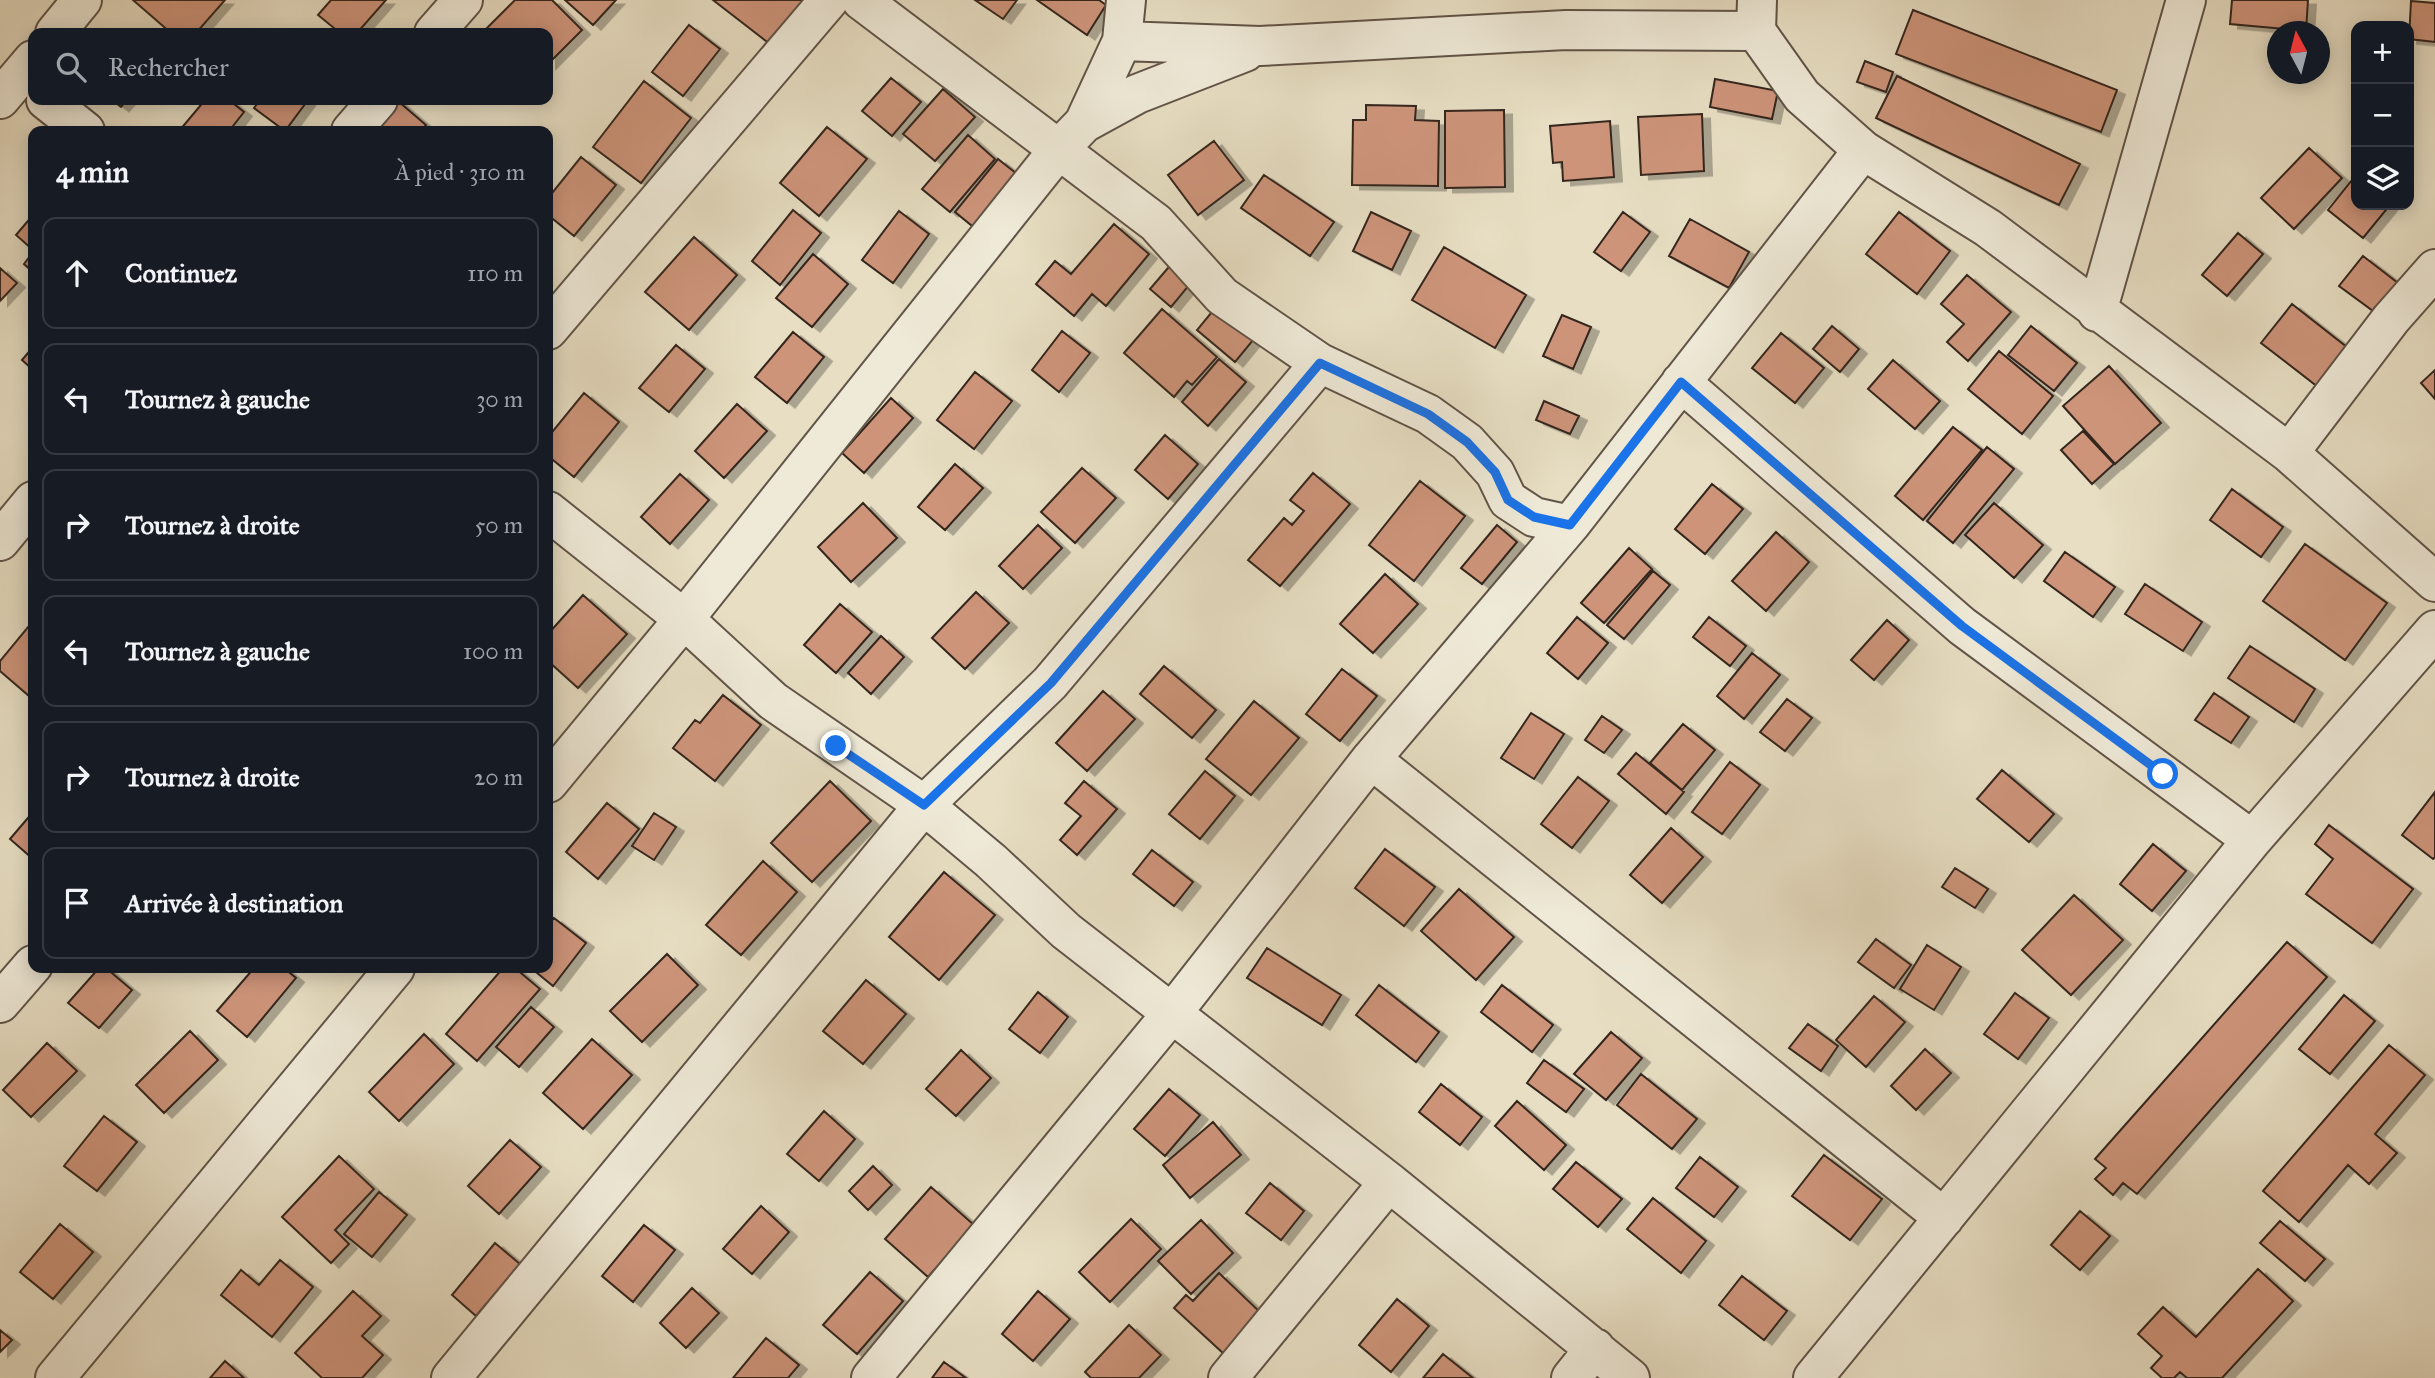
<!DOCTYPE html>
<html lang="fr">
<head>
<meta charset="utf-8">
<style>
  :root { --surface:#171b24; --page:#242831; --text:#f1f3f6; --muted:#9ea1a6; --line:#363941 }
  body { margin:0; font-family:"IM FELL Great Primer",serif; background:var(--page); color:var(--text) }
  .controls { position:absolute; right:21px; top:21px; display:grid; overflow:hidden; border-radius:14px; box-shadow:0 4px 18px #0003 }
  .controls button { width:63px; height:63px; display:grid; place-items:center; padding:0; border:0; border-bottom:2px solid var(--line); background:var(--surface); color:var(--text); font:35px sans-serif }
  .compass { position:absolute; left:2267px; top:21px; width:63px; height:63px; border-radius:50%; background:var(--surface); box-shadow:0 4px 18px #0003; rotate:353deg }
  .stop { position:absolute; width:21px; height:21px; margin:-16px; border:5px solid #1a73e8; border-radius:50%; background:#fff }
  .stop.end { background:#1a73e8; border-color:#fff; box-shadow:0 2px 7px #0008 }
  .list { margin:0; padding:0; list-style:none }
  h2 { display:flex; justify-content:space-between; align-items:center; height:91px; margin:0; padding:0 28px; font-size:30px }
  h2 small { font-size:23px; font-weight:400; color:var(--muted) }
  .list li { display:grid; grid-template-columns:46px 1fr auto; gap:21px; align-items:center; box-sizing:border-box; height:112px; margin:0 14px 14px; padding:0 14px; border:2px solid var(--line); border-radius:14px }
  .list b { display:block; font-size:26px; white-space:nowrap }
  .list em { font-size:23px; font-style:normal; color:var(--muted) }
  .icon { flex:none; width:38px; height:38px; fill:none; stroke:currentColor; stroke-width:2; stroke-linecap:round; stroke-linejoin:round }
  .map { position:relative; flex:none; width:2435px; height:1378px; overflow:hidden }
  .search { position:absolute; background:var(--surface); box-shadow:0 4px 18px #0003; left:28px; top:28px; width:525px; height:77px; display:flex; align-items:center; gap:18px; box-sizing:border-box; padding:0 24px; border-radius:14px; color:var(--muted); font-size:26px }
  .panel { position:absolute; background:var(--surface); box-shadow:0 4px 18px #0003; left:28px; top:126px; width:525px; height:847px; border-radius:14px }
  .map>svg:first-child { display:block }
  .building { fill:#cd947a; stroke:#34261f; stroke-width:2; filter:url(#shadow) }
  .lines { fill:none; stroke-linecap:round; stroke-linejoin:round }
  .minor-casing { stroke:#615448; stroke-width:42 }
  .minor { stroke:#efead8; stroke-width:38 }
  .route { stroke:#1a73e8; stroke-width:9 }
</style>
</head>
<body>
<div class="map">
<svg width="2435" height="1378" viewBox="0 0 2435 1378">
  <defs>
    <filter id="shadow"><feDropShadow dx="8" dy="4.5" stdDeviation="0" flood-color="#0004"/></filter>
  </defs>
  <rect width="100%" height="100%" fill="#e7dec3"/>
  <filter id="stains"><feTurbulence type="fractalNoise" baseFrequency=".00286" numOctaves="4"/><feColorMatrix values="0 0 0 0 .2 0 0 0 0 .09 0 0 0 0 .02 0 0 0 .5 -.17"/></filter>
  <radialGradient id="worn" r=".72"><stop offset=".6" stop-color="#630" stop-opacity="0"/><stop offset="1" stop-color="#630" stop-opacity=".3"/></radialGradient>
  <path class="building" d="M 133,0 L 225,0 L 196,33 L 171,33 Z
    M 331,0 L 386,0 L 357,33 L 340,33 L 318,15 Z
    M 515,0 L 552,0 L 582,30 L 548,64 L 548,33 L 482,33 Z
    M 565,0 L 616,0 L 593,25 Z
    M 713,0 L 814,0 L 775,48 Z
    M 975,0 L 1017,0 L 1003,19 Z
    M 1037,0 L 1099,0 L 1106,5 L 1087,35 Z
    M 2232,0 L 2308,0 L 2306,31 L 2230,24 Z
    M 2411,1 L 2435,3 L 2435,42 L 2409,39 Z
    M 1913,10 L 2117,90 L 2101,132 L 1896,54 Z
    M 689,25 L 720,49 L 683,96 L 652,72 Z
    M 1865,61 L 1893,72 L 1886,92 L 1857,82 Z
    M 1897,76 L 2080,164 L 2059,205 L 1876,118 Z
    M 891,78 L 921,102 L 892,136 L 862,111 Z
    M 1715,79 L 1778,91 L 1772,119 L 1710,107 Z
    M 644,81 L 691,118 L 641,183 L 593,147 Z
    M 943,89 L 975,117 L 935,161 L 903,134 Z
    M 112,100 L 127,100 L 121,107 Z
    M 205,100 L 229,100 L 244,112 L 229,131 L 179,131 Z
    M 260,100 L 308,100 L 285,131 L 254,108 Z
    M 398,101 L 426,125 L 421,131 L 373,131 Z
    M 1366,105 L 1416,106 L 1415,120 L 1439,121 L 1438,186 L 1352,185 L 1353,120 L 1366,120 Z
    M 1504,110 L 1505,187 L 1445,188 L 1445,111 Z
    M 1702,114 L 1704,171 L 1641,175 L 1638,117 Z
    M 1610,121 L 1614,177 L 1563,181 L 1562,162 L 1553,163 L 1550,126 Z
    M 827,127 L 867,159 L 819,216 L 780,183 Z
    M 968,135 L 995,159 L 950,212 L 922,189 Z
    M 1214,141 L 1244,180 L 1198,215 L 1168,175 Z
    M 2309,148 L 2342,178 L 2294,229 L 2261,198 Z
    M 581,157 L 616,185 L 574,236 L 548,215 L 548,198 Z
    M 998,159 L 1026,181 L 982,234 L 955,212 Z
    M 1264,175 L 1334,222 L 1310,256 L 1241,208 Z
    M 2356,175 L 2356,205 L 2390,205 L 2363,238 L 2328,210 Z
    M 793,210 L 821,233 L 780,285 L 752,261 Z
    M 899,211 L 929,234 L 893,283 L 862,260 Z
    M 1371,212 L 1411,231 L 1392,270 L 1353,251 Z
    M 1623,212 L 1650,232 L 1621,271 L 1594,252 Z
    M 1899,212 L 1950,251 L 1917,294 L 1866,254 Z
    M 33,215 L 33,250 L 16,235 Z
    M 1690,219 L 1749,252 L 1729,288 L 1669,256 Z
    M 1114,224 L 1149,254 L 1106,306 L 1092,294 L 1074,316 L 1036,284 L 1055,261 L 1071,274 Z
    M 2238,233 L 2263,254 L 2227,296 L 2202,275 Z
    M 694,237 L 737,275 L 689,330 L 645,292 Z
    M 1444,247 L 1526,295 L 1495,348 L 1412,300 Z
    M 33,252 L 33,272 L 24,264 Z
    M 813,254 L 848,284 L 812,327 L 776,298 Z
    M 2363,256 L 2407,290 L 2384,319 L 2339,286 Z
    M 1174,261 L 1195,278 L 1171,307 L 1150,289 Z
    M 0,268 L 17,283 L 0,301 Z
    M 1967,275 L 2011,312 L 1968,361 L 1947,342 L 1964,324 L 1941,304 Z
    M 2292,304 L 2348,348 L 2318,387 L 2261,343 Z
    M 1216,307 L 1254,339 L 1235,362 L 1197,330 Z
    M 1162,309 L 1217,357 L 1192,385 L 1187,381 L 1174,397 L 1124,353 Z
    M 1562,315 L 1591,327 L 1573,369 L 1543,356 Z
    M 1832,326 L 1859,349 L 1840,372 L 1813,349 Z
    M 2031,326 L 2077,363 L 2054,391 L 2008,355 Z
    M 1062,331 L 1090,353 L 1059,392 L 1032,370 Z
    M 793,332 L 824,357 L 787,403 L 755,377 Z
    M 1781,333 L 1824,368 L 1795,403 L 1752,368 Z
    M 676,345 L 705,369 L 669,412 L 639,388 Z
    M 33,347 L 33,370 L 22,360 Z
    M 1999,351 L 2053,396 L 2022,434 L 1968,389 Z
    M 1219,359 L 1246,382 L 1208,426 L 1182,402 Z
    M 1893,360 L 1940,401 L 1915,429 L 1868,389 Z
    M 2109,366 L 2161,423 L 2115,464 L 2063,406 Z
    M 2435,370 L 2435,399 L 2421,383 Z
    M 975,372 L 1012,401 L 974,449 L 937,420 Z
    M 584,393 L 619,422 L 574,477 L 548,456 L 548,437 Z
    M 891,398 L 913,418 L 864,473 L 842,453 Z
    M 1544,401 L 1579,416 L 1570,434 L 1536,420 Z
    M 737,404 L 767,431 L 724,478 L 695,451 Z
    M 1953,427 L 1982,450 L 1923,520 L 1895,496 Z
    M 2083,431 L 2114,464 L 2092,484 L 2061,450 Z
    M 1165,435 L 1198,464 L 1168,499 L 1135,470 Z
    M 1987,447 L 2014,469 L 1953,543 L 1927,521 Z
    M 955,464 L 983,488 L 945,530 L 918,507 Z
    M 1082,468 L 1116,498 L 1075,543 L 1041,512 Z
    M 1313,473 L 1350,504 L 1280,586 L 1248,560 L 1284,518 L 1292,525 L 1304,511 L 1290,500 Z
    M 680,474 L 709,500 L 670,544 L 641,517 Z
    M 1420,481 L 1465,516 L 1414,581 L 1369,545 Z
    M 1712,484 L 1743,509 L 1705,554 L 1675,529 Z
    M 2232,489 L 2283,527 L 2261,557 L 2210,520 Z
    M 863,503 L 897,538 L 851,582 L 818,547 Z
    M 1994,503 L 2043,545 L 2014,578 L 1965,535 Z
    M 1038,525 L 1062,548 L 1023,589 L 999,566 Z
    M 1497,525 L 1517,542 L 1482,584 L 1461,568 Z
    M 1776,532 L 1809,562 L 1766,611 L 1732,581 Z
    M 2305,544 L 2387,603 L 2345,660 L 2263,601 Z
    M 1629,548 L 1652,569 L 1604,623 L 1581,603 Z
    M 2065,552 L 2115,587 L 2093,617 L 2044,581 Z
    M 1653,571 L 1670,585 L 1624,639 L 1607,625 Z
    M 1385,574 L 1418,604 L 1373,653 L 1340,624 Z
    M 2145,584 L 2202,622 L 2183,651 L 2125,614 Z
    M 976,592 L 1009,623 L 965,669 L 932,638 Z
    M 583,595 L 627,634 L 578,688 L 548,661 L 548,634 Z
    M 840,604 L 872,632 L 836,673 L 804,645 Z
    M 1577,617 L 1608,643 L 1578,679 L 1547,653 Z
    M 1709,617 L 1746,646 L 1730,666 L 1693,637 Z
    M 1887,620 L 1909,640 L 1874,680 L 1851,660 Z
    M 33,621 L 33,691 L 29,696 L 0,671 L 0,661 Z
    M 881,636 L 904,657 L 871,694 L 848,673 Z
    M 2250,646 L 2315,689 L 2294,722 L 2228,678 Z
    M 1752,653 L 1780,675 L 1744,719 L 1717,696 Z
    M 1164,666 L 1216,710 L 1192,738 L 1140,694 Z
    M 1342,669 L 1377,696 L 1340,741 L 1306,714 Z
    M 1103,691 L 1135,719 L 1087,771 L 1056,743 Z
    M 2214,693 L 2249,717 L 2231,743 L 2195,720 Z
    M 723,695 L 761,725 L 715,781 L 673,748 L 695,720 L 700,723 Z
    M 1787,699 L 1812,718 L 1785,751 L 1760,732 Z
    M 1254,701 L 1299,738 L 1251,795 L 1206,759 Z
    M 1531,713 L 1564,734 L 1534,779 L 1501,758 Z
    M 1602,716 L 1622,730 L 1604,753 L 1585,740 Z
    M 1683,724 L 1715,750 L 1682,790 L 1650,763 Z
    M 1636,753 L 1684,792 L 1666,814 L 1618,774 Z
    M 1730,762 L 1760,785 L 1722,834 L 1692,812 Z
    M 2002,770 L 2054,814 L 2029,842 L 1977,799 Z
    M 1205,771 L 1235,796 L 1200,839 L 1169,814 Z
    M 1578,777 L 1609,801 L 1572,848 L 1541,824 Z
    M 830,781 L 871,821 L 812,882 L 771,843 Z
    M 1084,781 L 1117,809 L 1077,855 L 1060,840 L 1081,816 L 1065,803 Z
    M 2435,792 L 2435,857 L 2433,859 L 2402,835 Z
    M 607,803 L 639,829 L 598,879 L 566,852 Z
    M 33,812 L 33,859 L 10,839 Z
    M 654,813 L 676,827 L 654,860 L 632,846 Z
    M 2329,825 L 2413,889 L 2372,943 L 2306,894 L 2333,859 L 2315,844 Z
    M 1671,828 L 1703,857 L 1662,903 L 1630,875 Z
    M 2153,844 L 2186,871 L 2152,911 L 2120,884 Z
    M 1385,849 L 1435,887 L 1404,926 L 1355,888 Z
    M 1152,850 L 1193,882 L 1174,906 L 1133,874 Z
    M 763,861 L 797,892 L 741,955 L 706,925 Z
    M 1955,868 L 1988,889 L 1975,908 L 1942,887 Z
    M 944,872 L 995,915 L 939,980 L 889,937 Z
    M 1459,889 L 1514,937 L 1476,980 L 1421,931 Z
    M 2074,895 L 2123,940 L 2071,995 L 2022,950 Z
    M 554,918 L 586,943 L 553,986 L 531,968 L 548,968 L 548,926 Z
    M 1876,939 L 1911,965 L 1894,988 L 1858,962 Z
    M 2287,942 L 2327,977 L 2137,1194 L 2123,1183 L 2113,1195 L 2095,1179 L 2106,1168 L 2095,1159 Z
    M 1927,945 L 1961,967 L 1934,1010 L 1900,989 Z
    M 1267,948 L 1341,995 L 1322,1025 L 1247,978 Z
    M 667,954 L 698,985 L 642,1042 L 610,1011 Z
    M 99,968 L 106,968 L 132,990 L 99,1028 L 68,1003 Z
    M 254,968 L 284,968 L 296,978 L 247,1037 L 217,1011 Z
    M 503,968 L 515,968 L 540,989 L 477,1061 L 446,1034 Z
    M 866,980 L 906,1014 L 863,1064 L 823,1031 Z
    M 1379,985 L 1439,1032 L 1416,1062 L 1356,1015 Z
    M 1502,985 L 1553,1025 L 1532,1052 L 1481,1012 Z
    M 1038,992 L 1068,1017 L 1040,1053 L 1009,1029 Z
    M 2015,993 L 2049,1018 L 2018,1059 L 1984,1034 Z
    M 2344,995 L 2375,1021 L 2330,1074 L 2299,1049 Z
    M 1874,996 L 1905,1022 L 1866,1067 L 1836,1040 Z
    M 531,1007 L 554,1027 L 519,1067 L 496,1047 Z
    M 1808,1024 L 1838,1046 L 1821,1071 L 1789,1048 Z
    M 190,1031 L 218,1060 L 164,1113 L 136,1085 Z
    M 1611,1032 L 1642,1058 L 1606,1100 L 1574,1074 Z
    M 424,1034 L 454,1064 L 399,1121 L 369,1092 Z
    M 592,1039 L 632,1075 L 583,1129 L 543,1093 Z
    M 47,1043 L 77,1071 L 31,1117 L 3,1090 Z
    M 2389,1045 L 2425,1075 L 2375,1134 L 2397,1153 L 2369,1184 L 2348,1165 L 2299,1222 L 2263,1191 Z
    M 1925,1049 L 1951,1073 L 1916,1110 L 1891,1086 Z
    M 961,1050 L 991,1078 L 956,1116 L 926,1089 Z
    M 1544,1060 L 1584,1089 L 1566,1112 L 1527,1083 Z
    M 1641,1074 L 1697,1119 L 1672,1149 L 1617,1105 Z
    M 1441,1084 L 1482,1117 L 1460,1145 L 1419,1112 Z
    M 1169,1089 L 1200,1115 L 1165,1156 L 1134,1129 Z
    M 1517,1101 L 1566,1145 L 1544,1170 L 1495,1126 Z
    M 824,1111 L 855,1139 L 819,1181 L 787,1154 Z
    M 104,1116 L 137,1142 L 97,1191 L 64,1166 Z
    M 1213,1122 L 1241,1155 L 1190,1198 L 1163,1165 Z
    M 510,1140 L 541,1167 L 499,1214 L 468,1186 Z
    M 1824,1155 L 1882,1199 L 1850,1240 L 1792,1196 Z
    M 339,1156 L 374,1189 L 335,1230 L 349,1244 L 331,1263 L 282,1217 Z
    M 1700,1157 L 1738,1187 L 1714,1217 L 1676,1188 Z
    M 1576,1162 L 1622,1199 L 1598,1227 L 1553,1189 Z
    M 873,1166 L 892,1185 L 868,1210 L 849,1191 Z
    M 1270,1183 L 1304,1211 L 1281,1240 L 1246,1213 Z
    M 931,1187 L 974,1225 L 928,1277 L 885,1239 Z
    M 379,1192 L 407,1215 L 372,1257 L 344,1234 Z
    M 1653,1198 L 1706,1241 L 1681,1273 L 1627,1229 Z
    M 761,1206 L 789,1232 L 752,1274 L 723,1249 Z
    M 2080,1211 L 2110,1236 L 2080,1270 L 2051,1245 Z
    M 1131,1219 L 1161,1249 L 1110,1302 L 1079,1272 Z
    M 1201,1220 L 1233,1253 L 1191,1294 L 1158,1261 Z
    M 2280,1221 L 2325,1259 L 2305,1281 L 2260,1243 Z
    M 60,1224 L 93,1252 L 53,1299 L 20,1272 Z
    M 644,1225 L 675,1250 L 633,1302 L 602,1276 Z
    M 495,1243 L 520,1264 L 476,1316 L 452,1295 Z
    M 280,1260 L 313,1287 L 272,1337 L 221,1295 L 241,1270 L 259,1285 Z
    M 2258,1269 L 2293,1301 L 2222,1378 L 2187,1378 L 2180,1372 L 2174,1378 L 2162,1378 L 2151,1368 L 2162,1356 L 2138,1334 L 2163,1307 L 2196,1337 Z
    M 870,1272 L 903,1301 L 857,1354 L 823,1325 Z
    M 1219,1273 L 1262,1314 L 1224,1354 L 1174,1308 L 1186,1295 L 1193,1301 Z
    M 1742,1276 L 1787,1311 L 1764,1340 L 1719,1305 Z
    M 692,1288 L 719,1313 L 686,1348 L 660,1323 Z
    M 353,1291 L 381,1316 L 362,1336 L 383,1355 L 362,1378 L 322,1378 L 295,1353 Z
    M 1038,1291 L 1070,1319 L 1033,1361 L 1002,1334 Z
    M 1397,1299 L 1429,1326 L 1391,1372 L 1359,1345 Z
    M 1129,1325 L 1161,1355 L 1139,1378 L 1091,1378 L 1085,1372 Z
    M 0,1330 L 12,1340 L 0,1352 Z
    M 766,1338 L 799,1365 L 788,1378 L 733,1378 Z
    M 1443,1354 L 1473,1378 L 1423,1378 Z
    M 225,1361 L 244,1378 L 210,1378 Z
    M 944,1362 L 966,1378 L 932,1378 Z"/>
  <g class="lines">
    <g class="minor-casing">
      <path id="minor" d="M 861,0 L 1156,223 L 1222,296 L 1320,363 L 1428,414 L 1467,442 L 1495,473 L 1508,500 L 1534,517 L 1570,525
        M 1757,0 L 1756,31 L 1802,96 L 1863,150 L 1988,228 L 2289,453 L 2435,582
        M 55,33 L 82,0
        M 434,33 L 463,0
        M 1122,41 L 1260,46 L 1566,30 L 1756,31
        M 0,99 L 33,60
        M 46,100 L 85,131
        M 1084,123 L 1137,94 L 1245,52
        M 351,131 L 378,100
        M 2097,312 L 2186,0
        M 548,330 L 829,0
        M 1681,382 L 1962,626 L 2252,840
        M 2289,453 L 2391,319 L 2435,269
        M 548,511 L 684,619 L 773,701 L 924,805 L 991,861 L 1066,931 L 1389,1182 L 1630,1378
        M 0,541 L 33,501
        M 1371,759 L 1944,1218
        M 548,783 L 684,619 L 1059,149 L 1084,123 L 1122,41 L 1126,0
        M 0,1003 L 33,965
        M 55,1378 L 395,968
        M 451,1378 L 924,805 L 1050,683 L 1320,363
        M 871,1378 L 1173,1012 L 1371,759 L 1570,525 L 1863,150
        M 1228,1378 L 1389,1182
        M 1571,1378 L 1595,1348
        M 1813,1378 L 2252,840 L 2435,630"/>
    </g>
    <use href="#minor" class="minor"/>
  </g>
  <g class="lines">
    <path class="route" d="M 836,746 L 924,805 L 1051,683 L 1320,363 L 1428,414 L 1467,442 L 1495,472 L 1508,500 L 1534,517 L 1570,525 L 1681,382 L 1962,626 L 2163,774"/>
  </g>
  <rect width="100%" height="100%" filter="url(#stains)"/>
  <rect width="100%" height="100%" fill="url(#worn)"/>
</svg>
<div class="controls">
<button>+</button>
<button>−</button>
<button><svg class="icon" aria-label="layers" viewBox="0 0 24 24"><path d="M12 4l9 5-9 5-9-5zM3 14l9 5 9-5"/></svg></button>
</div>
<svg class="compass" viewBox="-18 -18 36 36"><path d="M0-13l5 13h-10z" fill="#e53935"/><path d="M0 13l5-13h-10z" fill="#9ea1a6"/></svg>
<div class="stop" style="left:2163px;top:774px"></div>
<div class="stop end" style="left:836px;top:746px"></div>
<div class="search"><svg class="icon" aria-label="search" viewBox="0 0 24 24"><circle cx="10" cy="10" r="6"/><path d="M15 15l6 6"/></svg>Rechercher</div>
<section class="panel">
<h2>4 min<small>À pied · 310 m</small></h2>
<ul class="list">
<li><svg class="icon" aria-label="ahead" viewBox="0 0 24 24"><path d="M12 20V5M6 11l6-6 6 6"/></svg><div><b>Continuez</b></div><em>110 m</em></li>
<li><svg class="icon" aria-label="left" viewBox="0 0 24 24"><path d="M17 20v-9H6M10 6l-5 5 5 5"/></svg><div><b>Tournez à gauche</b></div><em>30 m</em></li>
<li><svg class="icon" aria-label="right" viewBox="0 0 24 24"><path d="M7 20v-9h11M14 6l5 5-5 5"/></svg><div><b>Tournez à droite</b></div><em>50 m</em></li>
<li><svg class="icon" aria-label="left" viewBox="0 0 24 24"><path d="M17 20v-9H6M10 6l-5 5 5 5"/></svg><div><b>Tournez à gauche</b></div><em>100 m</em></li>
<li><svg class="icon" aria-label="right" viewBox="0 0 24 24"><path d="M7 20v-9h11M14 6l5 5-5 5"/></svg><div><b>Tournez à droite</b></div><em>20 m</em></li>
<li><svg class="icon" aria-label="arrive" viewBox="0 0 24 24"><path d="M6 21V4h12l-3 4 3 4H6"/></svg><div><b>Arrivée à destination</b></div></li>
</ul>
</section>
</div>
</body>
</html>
